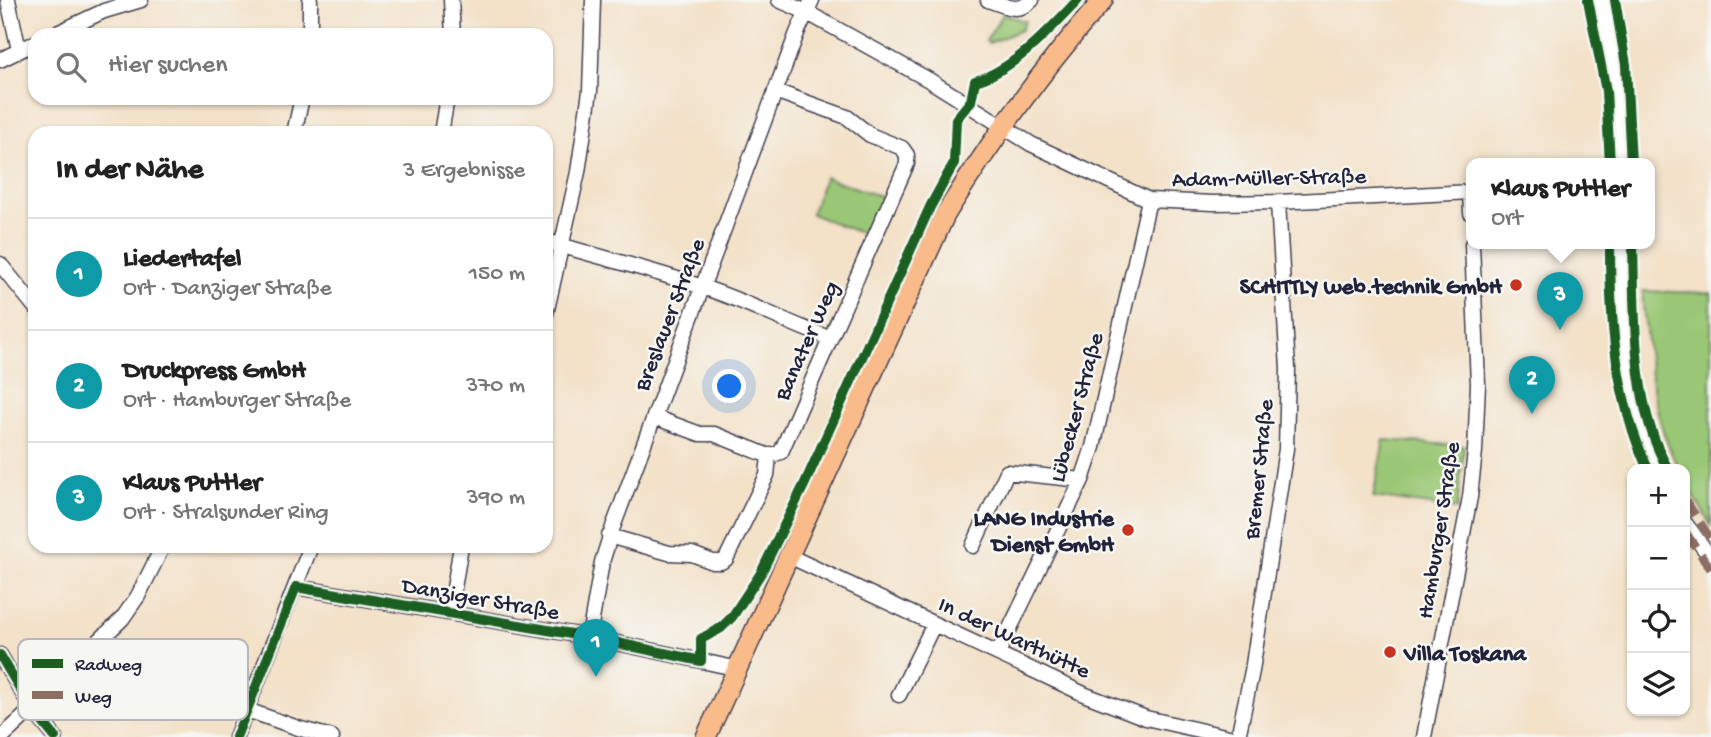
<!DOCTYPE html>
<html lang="de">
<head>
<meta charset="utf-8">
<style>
  :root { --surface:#fff; --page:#f6f6f6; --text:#222; --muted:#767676; --line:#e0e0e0; --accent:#0b8043 }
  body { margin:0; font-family:"Gochi Hand",sans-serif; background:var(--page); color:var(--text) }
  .controls { position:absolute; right:21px; bottom:21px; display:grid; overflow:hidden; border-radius:14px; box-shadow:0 2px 5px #0004 }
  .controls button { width:63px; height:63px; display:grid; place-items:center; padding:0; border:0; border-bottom:2px solid var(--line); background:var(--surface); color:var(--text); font:35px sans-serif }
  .you { position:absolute; left:730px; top:387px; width:24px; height:24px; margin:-18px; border:5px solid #fff; border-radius:50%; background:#1a73e8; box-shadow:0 0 0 10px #1a73e833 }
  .badge { display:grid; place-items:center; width:46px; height:46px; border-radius:50%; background:var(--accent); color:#fff; font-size:23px; font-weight:700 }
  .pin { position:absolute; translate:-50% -58px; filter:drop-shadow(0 2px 4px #0008) }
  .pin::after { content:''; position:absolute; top:37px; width:24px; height:21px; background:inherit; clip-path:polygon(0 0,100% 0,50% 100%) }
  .popup { position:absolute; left:1466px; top:158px; width:189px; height:91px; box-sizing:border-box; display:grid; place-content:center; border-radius:14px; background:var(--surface); filter:drop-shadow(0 2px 5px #0005); font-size:23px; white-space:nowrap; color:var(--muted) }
  .popup b { font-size:26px; color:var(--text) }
  .popup::after { content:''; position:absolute; left:50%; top:100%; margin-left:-14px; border:14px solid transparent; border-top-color:var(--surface) }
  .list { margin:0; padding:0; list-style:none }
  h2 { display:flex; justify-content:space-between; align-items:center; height:91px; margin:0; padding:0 28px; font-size:30px }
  h2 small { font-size:23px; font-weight:400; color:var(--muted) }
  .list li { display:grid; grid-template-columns:46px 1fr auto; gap:21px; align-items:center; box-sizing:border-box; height:112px; padding:0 28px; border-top:2px solid var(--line) }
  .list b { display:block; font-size:26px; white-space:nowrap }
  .list p { margin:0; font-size:23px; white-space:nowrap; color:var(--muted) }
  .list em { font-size:23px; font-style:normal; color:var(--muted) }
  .icon { flex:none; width:38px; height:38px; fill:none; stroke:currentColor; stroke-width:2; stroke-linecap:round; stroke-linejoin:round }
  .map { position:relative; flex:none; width:1711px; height:737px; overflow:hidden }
  .search { position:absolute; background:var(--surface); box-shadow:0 2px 5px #0004; left:28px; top:28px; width:525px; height:77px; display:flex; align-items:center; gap:18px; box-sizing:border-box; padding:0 24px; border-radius:21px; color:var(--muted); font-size:26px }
  .panel { position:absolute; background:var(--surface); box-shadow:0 2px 5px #0004; left:28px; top:126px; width:525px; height:427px; border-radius:21px }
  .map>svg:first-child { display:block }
  .green { fill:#9ac775; stroke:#5e7458; stroke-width:2 }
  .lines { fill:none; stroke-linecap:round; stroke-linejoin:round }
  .minor-casing { stroke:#413f50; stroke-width:17 }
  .major-casing { stroke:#413f50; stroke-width:22 }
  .minor { stroke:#fff; stroke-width:14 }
  .major { stroke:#fabb8b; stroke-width:19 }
  .quiet { stroke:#8d6e63; stroke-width:9; stroke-dasharray:18 9; stroke-linecap:butt }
  .cycleway-casing { stroke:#f6f6f2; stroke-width:15 }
  .cycleway { stroke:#1b5e20; stroke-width:10 }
  .poi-dot { fill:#c8321e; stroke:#f6f6f2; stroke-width:2.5 }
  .labels { text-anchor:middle; stroke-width:5; stroke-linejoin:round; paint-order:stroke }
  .street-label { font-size:23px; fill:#22223b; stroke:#f6f6f2 }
  .poi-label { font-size:23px; font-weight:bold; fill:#22223b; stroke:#f6f6f2; text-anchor:end }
  .key { fill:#f6f6f2; stroke:#b6b6bb; stroke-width:2 }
  .key-label { font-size:19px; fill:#22223b }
</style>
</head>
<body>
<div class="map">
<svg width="1711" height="737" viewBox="0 0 1711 737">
  <rect width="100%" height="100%" fill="#f6f6f2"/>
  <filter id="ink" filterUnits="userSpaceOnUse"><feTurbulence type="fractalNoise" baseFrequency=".0143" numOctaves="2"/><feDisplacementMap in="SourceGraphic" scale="14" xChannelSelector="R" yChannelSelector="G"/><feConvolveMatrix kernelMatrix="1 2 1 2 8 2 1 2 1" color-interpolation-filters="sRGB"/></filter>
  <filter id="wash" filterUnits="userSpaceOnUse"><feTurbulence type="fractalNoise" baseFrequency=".00686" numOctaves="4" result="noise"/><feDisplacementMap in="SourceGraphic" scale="28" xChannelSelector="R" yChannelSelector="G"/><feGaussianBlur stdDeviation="1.57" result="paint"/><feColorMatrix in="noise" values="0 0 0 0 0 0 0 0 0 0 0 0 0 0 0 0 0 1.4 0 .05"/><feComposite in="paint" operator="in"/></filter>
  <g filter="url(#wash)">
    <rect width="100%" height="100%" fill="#f3e1c8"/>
    <path class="green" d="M 1003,14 L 1025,21 L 1021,30 L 989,43 L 986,41 Z
      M 825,177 L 885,198 L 868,236 L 811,214 Z
      M 1643,291 L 1711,293 L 1711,526 L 1685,480 L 1685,469 L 1679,469 C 1656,427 1650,377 1646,330 C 1644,317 1642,304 1643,291 Z
      M 1384,440 L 1464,446 L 1457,509 L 1373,497 Z"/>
  </g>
  <g filter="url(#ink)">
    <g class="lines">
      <g class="minor-casing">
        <path id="minor" d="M 8,0 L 19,50
          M 310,0 L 310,35
          M 451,0 L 453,35
          M 779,0 L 806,12 L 929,80 L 1031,144 L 1149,200 L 1213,203 L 1278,202 L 1471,192
          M 988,0 C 1004,5 1018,15 1032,0
          M 1601,0 L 1614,65 L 1619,164
          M 53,35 L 104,11 L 141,0
          M 0,60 L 35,43
          M 294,133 L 302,98
          M 441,133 L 447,98
          M 1470,193 L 1471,213
          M 546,241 C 599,257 653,270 705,288 C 748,302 787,323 829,338
          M 1622,244 C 1621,320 1626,400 1658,469
          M 0,264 L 35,307
          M 546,314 L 578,172 L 590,91 L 593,0
          M 654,417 L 700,434 L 714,434 L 769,456
          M 1685,523 L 1711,558
          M 609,536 L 669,553 L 692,554 L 713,562 L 721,562 L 726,559 L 767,475 L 769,456 L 781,452 C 823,356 864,260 907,164 L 907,155 L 902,148 L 870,135 L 847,117 L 775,91
          M 973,546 L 1007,472 L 1082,480
          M 789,556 L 1086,695 L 1146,718 L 1229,737
          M 296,587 L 589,637 L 739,669
          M 450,612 L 461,546
          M 589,637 L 602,562 L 613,527 L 797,33 L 812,0
          M 998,653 L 1082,480 L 1093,447 L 1149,200
          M 0,655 L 32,709 L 55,737
          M 899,695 L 934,624
          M 247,710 L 301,729 L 332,737
          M 2,737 L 32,709 L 43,694 L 122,619 L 138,596 L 163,546
          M 236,737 L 311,546
          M 1238,737 L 1252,671 L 1286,449 L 1288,369 L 1278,202
          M 1424,737 L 1470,497 L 1475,451 L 1478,384 L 1472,244"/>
      </g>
      <g class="major-casing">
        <path id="major" d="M 706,737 L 945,215 C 992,139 1043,68 1103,0"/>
      </g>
      <use href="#minor" class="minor"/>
      <use href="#major" class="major"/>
      <path class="quiet" d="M 1685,500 L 1711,540
        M 1685,532 L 1711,569"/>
      <g class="cycleway-casing">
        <path id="cycleway" d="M 1588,0 L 1606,91 L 1610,164
          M 1615,0 L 1626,65 L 1631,164
          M 1610,244 C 1610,322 1615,398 1648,469
          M 1633,244 C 1635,318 1631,403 1668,469
          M 0,655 L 32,709 L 55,737
          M 236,737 L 296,587 L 589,637 L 701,661 L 701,639 L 721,628 L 732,617 L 761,573 L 805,483 L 930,207 L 954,163 L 956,119 L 971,101 L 975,81 C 1013,71 1051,28 1078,0"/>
      </g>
      <use href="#cycleway" class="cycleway"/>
    </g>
  </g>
  <g class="poi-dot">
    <circle cx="1516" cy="285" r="7"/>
    <circle cx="1128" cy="530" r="7"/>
    <circle cx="1390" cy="652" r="7"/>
  </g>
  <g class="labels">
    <g class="street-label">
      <text transform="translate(1269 176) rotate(-1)" y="8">Adam-Müller-Straße</text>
      <text transform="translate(668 314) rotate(-69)" y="8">Breslauer Straße</text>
      <text transform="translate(805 340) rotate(-66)" y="8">Banater Weg</text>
      <text transform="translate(1075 407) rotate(-75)" y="8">Lübecker Straße</text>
      <text transform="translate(1257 469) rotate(-84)" y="8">Bremer Straße</text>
      <text transform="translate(1437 530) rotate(-81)" y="8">Hamburger Straße</text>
      <text transform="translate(481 597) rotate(10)" y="8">Danziger Straße</text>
      <text transform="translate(1015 636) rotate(25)" y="8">In der Warthütte</text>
    </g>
    <g class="poi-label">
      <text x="1502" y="293">SCHITTLY web.technik GmbH</text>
      <text x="1114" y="525">LANG Industrie<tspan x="1114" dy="26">Dienst GmbH</tspan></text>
      <text x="1404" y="660" text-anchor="start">Villa Toskana</text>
    </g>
  </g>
  <rect x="18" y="639" width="230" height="81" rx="10" class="key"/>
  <rect x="32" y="659" width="31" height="9" fill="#1b5e20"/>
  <rect x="32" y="691" width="31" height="8" fill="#8d6e63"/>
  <g class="key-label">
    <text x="75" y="670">Radweg</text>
    <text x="75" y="702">Weg</text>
  </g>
</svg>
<div class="controls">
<button>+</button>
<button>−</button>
<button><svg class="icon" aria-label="locate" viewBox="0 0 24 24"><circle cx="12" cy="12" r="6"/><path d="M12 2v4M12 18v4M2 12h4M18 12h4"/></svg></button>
<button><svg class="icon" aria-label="layers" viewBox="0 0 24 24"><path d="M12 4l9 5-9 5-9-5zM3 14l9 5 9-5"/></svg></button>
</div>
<div class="you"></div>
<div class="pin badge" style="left:596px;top:677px;background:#0f9aa8">1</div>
<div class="pin badge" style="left:1532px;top:414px;background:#0f9aa8">2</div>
<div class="pin badge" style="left:1560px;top:330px;background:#0f9aa8">3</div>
<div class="popup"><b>Klaus Puttler</b>Ort</div>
<div class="search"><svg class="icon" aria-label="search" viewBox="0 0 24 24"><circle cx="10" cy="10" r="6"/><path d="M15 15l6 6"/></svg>Hier suchen</div>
<section class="panel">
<h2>In der Nähe<small>3 Ergebnisse</small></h2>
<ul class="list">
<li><span class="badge" style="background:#0f9aa8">1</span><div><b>Liedertafel</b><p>Ort · Danziger Straße</p></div><em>150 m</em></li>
<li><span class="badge" style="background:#0f9aa8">2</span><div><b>Druckpress GmbH</b><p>Ort · Hamburger Straße</p></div><em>370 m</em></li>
<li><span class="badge" style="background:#0f9aa8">3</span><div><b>Klaus Puttler</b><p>Ort · Stralsunder Ring</p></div><em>390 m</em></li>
</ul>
</section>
</div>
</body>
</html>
